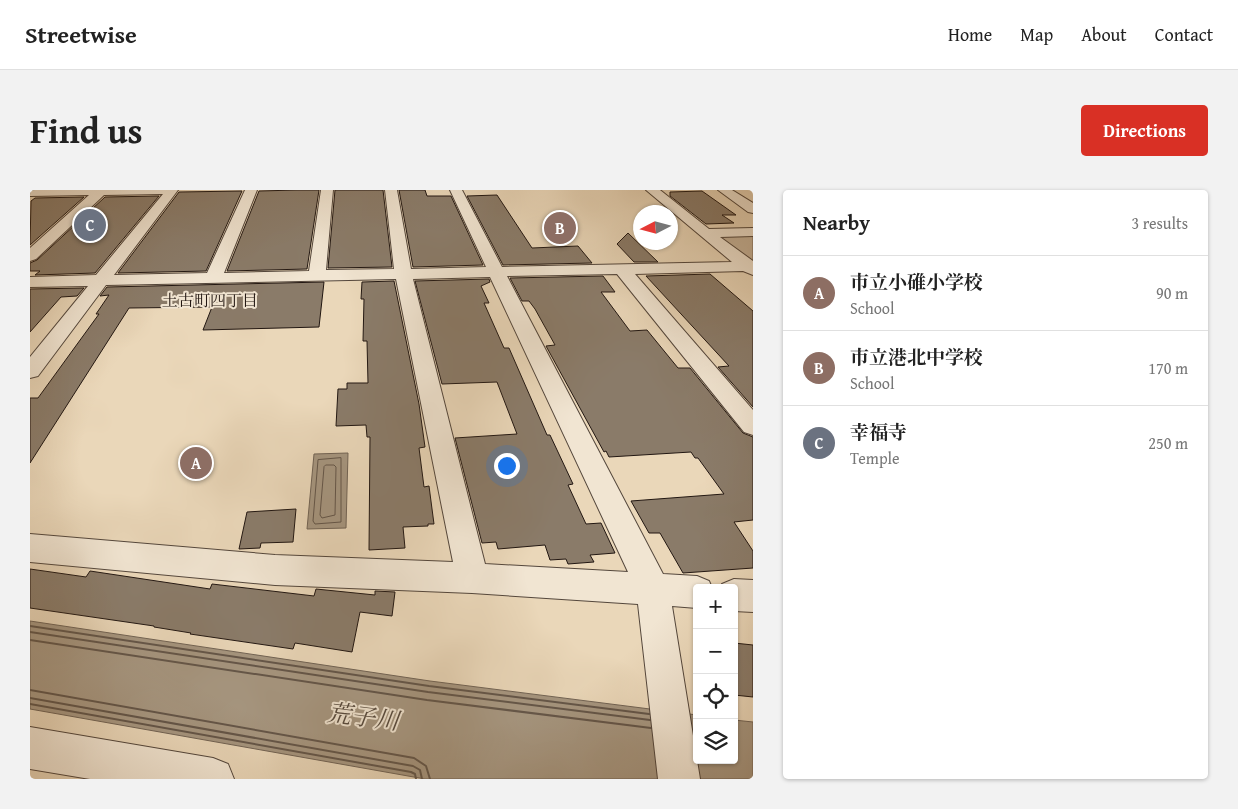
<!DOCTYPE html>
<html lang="en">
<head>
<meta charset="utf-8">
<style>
  :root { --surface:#fff; --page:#f2f2f2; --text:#222; --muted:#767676; --line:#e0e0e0; --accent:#d93025 }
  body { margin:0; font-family:"Gentium Book Plus","Noto Serif JP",serif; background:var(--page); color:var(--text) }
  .controls { position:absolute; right:15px; bottom:15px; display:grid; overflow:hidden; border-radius:5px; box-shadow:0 1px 4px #0004 }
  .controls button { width:45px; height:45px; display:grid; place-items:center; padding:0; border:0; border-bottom:1px solid var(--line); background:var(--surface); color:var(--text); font:25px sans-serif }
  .compass { position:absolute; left:603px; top:15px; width:45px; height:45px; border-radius:50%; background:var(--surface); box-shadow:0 1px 4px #0004; rotate:264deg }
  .you { position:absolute; left:476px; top:275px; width:18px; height:18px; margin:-12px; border:4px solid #fff; border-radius:50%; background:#1a73e8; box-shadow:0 0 0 8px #1a73e833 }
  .badge { display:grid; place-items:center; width:32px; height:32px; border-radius:50%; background:var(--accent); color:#fff; font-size:16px; font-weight:700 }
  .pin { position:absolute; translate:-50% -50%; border:2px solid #fff; box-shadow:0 1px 5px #0006 }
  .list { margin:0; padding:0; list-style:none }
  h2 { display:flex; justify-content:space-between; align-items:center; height:65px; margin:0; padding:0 20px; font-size:21px }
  h2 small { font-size:16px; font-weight:400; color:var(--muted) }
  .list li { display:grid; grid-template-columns:32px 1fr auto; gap:15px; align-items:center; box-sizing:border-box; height:75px; padding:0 20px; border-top:1px solid var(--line) }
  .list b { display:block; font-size:19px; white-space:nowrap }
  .list p { margin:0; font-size:16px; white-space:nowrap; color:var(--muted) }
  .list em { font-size:16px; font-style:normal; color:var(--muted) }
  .icon { flex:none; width:28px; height:28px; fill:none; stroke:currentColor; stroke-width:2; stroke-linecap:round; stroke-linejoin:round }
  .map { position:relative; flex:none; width:723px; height:589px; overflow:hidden; border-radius:5px }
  header { display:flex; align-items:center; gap:30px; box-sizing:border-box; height:70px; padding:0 25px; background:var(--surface); border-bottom:1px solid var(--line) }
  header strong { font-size:24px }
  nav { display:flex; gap:28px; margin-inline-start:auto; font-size:18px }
  .intro { display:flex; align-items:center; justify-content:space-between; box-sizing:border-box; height:120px; padding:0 30px }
  h1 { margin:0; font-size:35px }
  .button { padding:12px 22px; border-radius:5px; background:var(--accent); color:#fff; font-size:18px; font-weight:700 }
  main { display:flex; gap:30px; padding:0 30px }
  aside { flex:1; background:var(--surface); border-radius:5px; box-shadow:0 1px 4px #0004 }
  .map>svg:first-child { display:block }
  .green { fill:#c8b69d; stroke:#756658 }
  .water { fill:#a69680; stroke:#716354 }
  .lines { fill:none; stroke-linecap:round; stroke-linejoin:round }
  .shore-far1 { stroke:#645649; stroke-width:1 }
  .shore { stroke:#645649; stroke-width:2 }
  .building { fill:#8a7b69; stroke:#221712 }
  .minor-casing { stroke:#54473c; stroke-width:2 }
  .minor { fill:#f1e5d2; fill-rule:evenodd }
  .labels { text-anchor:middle; stroke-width:4; stroke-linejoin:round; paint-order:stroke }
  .far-neighbourhood-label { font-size:16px; fill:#221712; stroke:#f1e5d2 }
  .near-water-label { font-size:24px; font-style:italic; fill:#574a3e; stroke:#f1e5d2 }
</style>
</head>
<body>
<header>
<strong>Streetwise</strong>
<nav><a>Home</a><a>Map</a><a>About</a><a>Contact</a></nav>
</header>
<div class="intro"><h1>Find us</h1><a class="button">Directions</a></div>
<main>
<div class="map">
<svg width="723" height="589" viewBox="0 0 723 589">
  <rect width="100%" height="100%" fill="#ead7b9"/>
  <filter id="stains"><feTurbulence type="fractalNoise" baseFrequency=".004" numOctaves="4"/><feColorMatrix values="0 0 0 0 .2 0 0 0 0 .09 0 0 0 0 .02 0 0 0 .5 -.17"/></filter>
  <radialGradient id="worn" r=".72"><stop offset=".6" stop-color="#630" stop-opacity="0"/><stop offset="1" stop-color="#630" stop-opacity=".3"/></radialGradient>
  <path class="green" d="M 723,43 L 723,71 L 686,46 Z"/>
  <path class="water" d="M 318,263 L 316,338 L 277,339 L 284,264 Z
    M 0,431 L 400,491 L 667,525 L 667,570 L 704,570 L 704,530 L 723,532 L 723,589 L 395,589 L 0,519 Z"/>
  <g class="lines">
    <path class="shore-far1" d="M 311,268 L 311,332 L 285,334 L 283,331 L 288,270 Z
      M 296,275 L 304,275 L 306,277 L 305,325 L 292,328 L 290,325 L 294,277 Z"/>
    <path class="shore" d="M 0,436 L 399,496 L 619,524
      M 0,442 L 398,502 L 620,530
      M 0,450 L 397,510 L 621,538
      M 0,500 L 384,568 L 396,576 L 400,589
      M 0,508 L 383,576 L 390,580 L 392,589
      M 0,514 L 381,582 L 385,584 L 386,589"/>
  </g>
  <path class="building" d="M 267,0 L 289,0 L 277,79 L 197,81 L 229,1 Z
    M 305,0 L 353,0 L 362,77 L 298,78 Z
    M 369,0 L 395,0 L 397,6 L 421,6 L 453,75 L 383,77 Z
    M 212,1 L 176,81 L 88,83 L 149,2 Z
    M 672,1 L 706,25 L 692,25 L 704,33 L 676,34 L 640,6 L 640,2 Z
    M 467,5 L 502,58 L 548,56 L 562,73 L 473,75 L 437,6 Z
    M 129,6 L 65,83 L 5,85 L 10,81 L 0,81 L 0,73 L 7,70 L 75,7 Z
    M 54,7 L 0,55 L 1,11 L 5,8 Z
    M 598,43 L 628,72 L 604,72 L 587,54 Z
    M 680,84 L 723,121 L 723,217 L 688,177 L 699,176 L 616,86 Z
    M 573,86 L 585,102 L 571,102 L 600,141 L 617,140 L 648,178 L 660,178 L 713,243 L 723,247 L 723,330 L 704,332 L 723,361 L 723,378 L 653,383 L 630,343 L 619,343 L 601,311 L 694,304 L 668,268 L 665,268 L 661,262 L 579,267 L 576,261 L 574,262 L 516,156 L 525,155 L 505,119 L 499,111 L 492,111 L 480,88 Z
    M 459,89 L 460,92 L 451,96 L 459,113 L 454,113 L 474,158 L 479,158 L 517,245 L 520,245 L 543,294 L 538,295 L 556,334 L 571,333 L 585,363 L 560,365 L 564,372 L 538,374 L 536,369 L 520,370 L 515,355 L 468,359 L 466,352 L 452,353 L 425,248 L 487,244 L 467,192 L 412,194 L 385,91 Z
    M 364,91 L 389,214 L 395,257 L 389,258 L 394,297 L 399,296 L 404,334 L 398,334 L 398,336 L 373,337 L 375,358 L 339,360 L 340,247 L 337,247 L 336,235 L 306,236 L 308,199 L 317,199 L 317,193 L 338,193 L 337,151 L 333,151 L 334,109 L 331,109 L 332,92 Z
    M 294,92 L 289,137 L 173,140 L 182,117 L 99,118 L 0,273 L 0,208 L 8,208 L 69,124 L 66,124 L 79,105 L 70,106 L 77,97 Z
    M 54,98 L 47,106 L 31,107 L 0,142 L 0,99 Z
    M 266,319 L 263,352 L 231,353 L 230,358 L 209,359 L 217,322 Z
    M 0,379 L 56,387 L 60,381 L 180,399 L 182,394 L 284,406 L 286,399 L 345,405 L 345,401 L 365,402 L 362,426 L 330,422 L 322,462 L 265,453 L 263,459 L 160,444 L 161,443 L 124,437 L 124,436 L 0,418 Z
    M 704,453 L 723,455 L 723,507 L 704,505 Z"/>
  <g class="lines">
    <g class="minor-casing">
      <path id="minor" d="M 0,0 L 148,0 L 84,85 L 177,83 L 215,0 L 227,0 L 194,83 L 279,81 L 291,0 L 303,0 L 296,80 L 364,79 L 355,0 L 367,0 L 381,79 L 456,77 L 420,0 L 432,0 L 472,77 L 702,72 L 616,0 L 630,0 L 679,39 L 723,38 L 723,46 L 690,47 L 723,71 L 723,85 L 713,81 L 605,84 L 723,220 L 723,245 L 714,242 L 587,84 L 477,86 L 633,384 L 667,386 L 679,391 L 682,398 L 667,398 L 667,418 L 642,416 L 670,589 L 628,589 L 608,414 L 442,403 L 245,395 L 0,372 L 0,344 L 245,365 L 423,372 L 366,89 L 76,95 L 8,186 L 0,188 L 0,167 L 58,96 L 0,97 L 0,87 L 66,85 L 133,4 L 74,5 L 6,69 L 0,71 L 0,58 L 59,5 L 0,6 ZM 460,87 L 598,382 L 455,374 L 383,89 Z
        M 688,0 L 702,0 L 723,13 L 723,23 L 718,22 Z
        M 704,389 L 723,390 L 723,422 L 704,421 L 704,398 L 691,398 L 692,394 Z
        M 0,537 L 183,568 L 198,574 L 204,589 L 60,589 L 0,579 Z"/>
    </g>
    <use href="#minor" class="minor"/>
  </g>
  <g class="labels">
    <g class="far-neighbourhood-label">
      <text x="180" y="116">土古町四丁目</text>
    </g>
    <g class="near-water-label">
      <text transform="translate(333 527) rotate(7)" y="8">荒子川</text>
    </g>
  </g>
  <rect width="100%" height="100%" filter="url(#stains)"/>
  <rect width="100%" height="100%" fill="url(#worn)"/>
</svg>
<div class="controls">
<button>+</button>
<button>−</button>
<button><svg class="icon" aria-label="locate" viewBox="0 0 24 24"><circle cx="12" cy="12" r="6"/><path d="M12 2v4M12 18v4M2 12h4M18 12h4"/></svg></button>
<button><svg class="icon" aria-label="layers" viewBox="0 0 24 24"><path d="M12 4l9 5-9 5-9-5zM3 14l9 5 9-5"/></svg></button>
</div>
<svg class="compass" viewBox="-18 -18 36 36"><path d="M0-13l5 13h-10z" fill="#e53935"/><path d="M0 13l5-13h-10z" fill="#767676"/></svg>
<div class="you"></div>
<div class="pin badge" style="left:166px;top:273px;background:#8d6e63">A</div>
<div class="pin badge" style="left:530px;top:38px;background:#8d6e63">B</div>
<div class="pin badge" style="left:60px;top:35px;background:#6b7280">C</div>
</div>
<aside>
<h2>Nearby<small>3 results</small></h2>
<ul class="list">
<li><span class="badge" style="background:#8d6e63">A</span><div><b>市立小碓小学校</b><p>School</p></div><em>90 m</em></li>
<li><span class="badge" style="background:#8d6e63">B</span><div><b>市立港北中学校</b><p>School</p></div><em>170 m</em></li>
<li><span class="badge" style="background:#6b7280">C</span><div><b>幸福寺</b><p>Temple</p></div><em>250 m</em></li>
</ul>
</aside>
</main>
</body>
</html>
